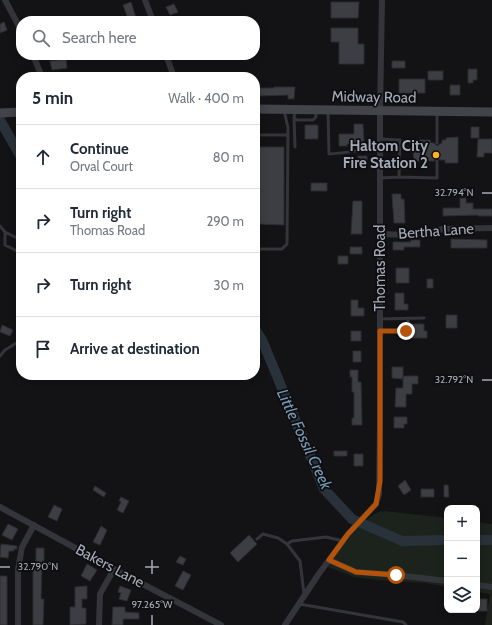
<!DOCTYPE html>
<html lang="en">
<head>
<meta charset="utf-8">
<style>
  :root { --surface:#fff; --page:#f2f2f3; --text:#1f2937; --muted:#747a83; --line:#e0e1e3 }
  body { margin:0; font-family:Cabin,sans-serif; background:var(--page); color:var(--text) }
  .controls { position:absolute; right:12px; bottom:12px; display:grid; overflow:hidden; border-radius:8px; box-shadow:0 2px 10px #0003 }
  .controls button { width:36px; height:36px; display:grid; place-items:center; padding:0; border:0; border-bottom:1px solid var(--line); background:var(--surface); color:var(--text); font:20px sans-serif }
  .stop { position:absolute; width:12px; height:12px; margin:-9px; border:3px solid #b45309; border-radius:50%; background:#fff }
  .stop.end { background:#b45309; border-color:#fff; box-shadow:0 1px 4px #0008 }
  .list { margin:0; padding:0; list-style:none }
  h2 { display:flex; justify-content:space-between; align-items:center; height:52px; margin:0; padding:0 16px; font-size:17px }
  h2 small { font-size:13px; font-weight:400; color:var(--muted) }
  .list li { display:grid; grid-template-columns:26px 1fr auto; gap:12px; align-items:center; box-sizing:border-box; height:64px; padding:0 16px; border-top:1px solid var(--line) }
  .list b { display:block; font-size:15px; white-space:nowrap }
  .list p { margin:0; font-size:13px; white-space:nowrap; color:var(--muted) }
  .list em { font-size:13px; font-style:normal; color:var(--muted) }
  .icon { flex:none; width:22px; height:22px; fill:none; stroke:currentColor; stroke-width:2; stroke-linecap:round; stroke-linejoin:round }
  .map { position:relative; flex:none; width:492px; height:625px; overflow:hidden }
  .search { position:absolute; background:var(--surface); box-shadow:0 2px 10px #0003; left:16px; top:16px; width:244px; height:44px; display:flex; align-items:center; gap:10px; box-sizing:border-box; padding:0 14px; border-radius:16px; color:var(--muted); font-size:15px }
  .panel { position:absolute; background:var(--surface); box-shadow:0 2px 10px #0003; left:16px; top:72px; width:244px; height:308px; border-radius:16px }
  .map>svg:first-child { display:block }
  .green { fill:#1b231c }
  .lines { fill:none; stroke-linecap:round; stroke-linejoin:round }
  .river { stroke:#29323a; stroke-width:10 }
  .building { fill:#3d3e43; stroke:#2d2d31 }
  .service { stroke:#34353a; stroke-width:3 }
  .minor { stroke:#34353a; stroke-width:6 }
  .secondary { stroke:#42444a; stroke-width:9 }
  .route { stroke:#b45309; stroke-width:5 }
  .ticks { fill:none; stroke:#a4aab7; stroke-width:1.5 }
  .poi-dot { fill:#ffb222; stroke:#0e0e10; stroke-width:1.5 }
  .labels { text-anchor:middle; stroke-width:3.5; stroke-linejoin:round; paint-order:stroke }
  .street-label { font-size:15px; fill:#a4aab7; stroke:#0e0e10 }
  .poi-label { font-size:15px; font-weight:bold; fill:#a4aab7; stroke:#0e0e10; text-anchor:end }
  .water-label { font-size:16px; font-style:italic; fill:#7899b4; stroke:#0e0e10 }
  .ticks-label { font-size:10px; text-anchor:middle; fill:#a4aab7; stroke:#0e0e10; stroke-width:3.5; stroke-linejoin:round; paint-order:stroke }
</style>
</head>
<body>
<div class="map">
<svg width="492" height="625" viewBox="0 0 492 625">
  <rect width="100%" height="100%" fill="#131315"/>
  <path class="green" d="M 384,511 L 447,518 L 447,587 L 426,583 L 378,580 L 354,577 L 328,567 C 339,551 365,512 384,511 Z
    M 477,522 L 492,524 L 492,625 L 485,625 L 490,594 L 477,592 Z"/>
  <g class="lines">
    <path class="river" d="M 0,120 L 21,157
      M 255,329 L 262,340 L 324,489 L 352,519 L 402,541 L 447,540
      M 477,540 L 492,540"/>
  </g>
  <path class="building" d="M 131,2 L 137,21 L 129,21 L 123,5 Z
    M 331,2 L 359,2 L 358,18 L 331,18 Z
    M 174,4 L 178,12 L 170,15 L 166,7 Z
    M 4,22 L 7,30 L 0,33 L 0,24 Z
    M 331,28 L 358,28 L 358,44 L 364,44 L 364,64 L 339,64 L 339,42 L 331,42 Z
    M 66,59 L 67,68 L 52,70 L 50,61 Z
    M 392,61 L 405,61 L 405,68 L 392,68 Z
    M 468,69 L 477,69 L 477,80 L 473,80 L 473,83 L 468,83 Z
    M 428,71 L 443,71 L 443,80 L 428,80 Z
    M 399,79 L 425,79 L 425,93 L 399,93 Z
    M 450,85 L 460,85 L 460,95 L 450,95 Z
    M 274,87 L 295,87 L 294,99 L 288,99 L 288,95 L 259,96 L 259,88 L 274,88 Z
    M 354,124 L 363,124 L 364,144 L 347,144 L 347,146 L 339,146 L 339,134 L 354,134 Z
    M 305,125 L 318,125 L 318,139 L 305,139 Z
    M 471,127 L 479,127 L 479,138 L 471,138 Z
    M 458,137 L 458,163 L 445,163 L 445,160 L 440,160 L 437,158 L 434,161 L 414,161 L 413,149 L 416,149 L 416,140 L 430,140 L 431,143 L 434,143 L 437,146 L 442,143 L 442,140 L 446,140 L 446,138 Z
    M 478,139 L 492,139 L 492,153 L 484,153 L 484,157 L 477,157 Z
    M 255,147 L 284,147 L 284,225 L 258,224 L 258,198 L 255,198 Z
    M 358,156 L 367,156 L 367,164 L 358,164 Z
    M 311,183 L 327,183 L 327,191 L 311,191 Z
    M 392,194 L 401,194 L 401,199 L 404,199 L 405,223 L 394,223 Z
    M 460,198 L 466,198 L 466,203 L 473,203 L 473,209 L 492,209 L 492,216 L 478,216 L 478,215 L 443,216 L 443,208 L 460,208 Z
    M 353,201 L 362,201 L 362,234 L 351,234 Z
    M 451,239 L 487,240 L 487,248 L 451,248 Z
    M 411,240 L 420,240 L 420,247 L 404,247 L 404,250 L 393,250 L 393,242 L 411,242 Z
    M 350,247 L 362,247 L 362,254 L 350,254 Z
    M 338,256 L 348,256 L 348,264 L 338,264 Z
    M 396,268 L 409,268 L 409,283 L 396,283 Z
    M 427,279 L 433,279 L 433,288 L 427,288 Z
    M 395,293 L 404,293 L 404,304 L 408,304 L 408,310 L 395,310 Z
    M 351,300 L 358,300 L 358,308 L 364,308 L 364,316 L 351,316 Z
    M 446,315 L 457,315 L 457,328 L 446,328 Z
    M 411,324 L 424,324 L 424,331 L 427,331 L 427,338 L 411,338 Z
    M 2,325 L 13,330 L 10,336 L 0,332 Z
    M 351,331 L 361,331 L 361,341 L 351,341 Z
    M 353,351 L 361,351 L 361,362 L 353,362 Z
    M 392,367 L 403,367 L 403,379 L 392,378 Z
    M 350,370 L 358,370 L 358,382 L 361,382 L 362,425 L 352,425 L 352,418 L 354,418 L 354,392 L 352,392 L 352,377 L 350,377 Z
    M 403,376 L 418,376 L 418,384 L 412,384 L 412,394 L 406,394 L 406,407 L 395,407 L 396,388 L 403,388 Z
    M 394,417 L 407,417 L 407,424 L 404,424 L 404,428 L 394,428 Z
    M 334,451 L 347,451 L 347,456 L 334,456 Z
    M 354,454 L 363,454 L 363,466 L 354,466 Z
    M 405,480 L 411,490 L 404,495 L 398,486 Z
    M 444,485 L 448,485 L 449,497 L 444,497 Z
    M 95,486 L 106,493 L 104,497 L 93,490 Z
    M 421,489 L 434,489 L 434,497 L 421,497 Z
    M 121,497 L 129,501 L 123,513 L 117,510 L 121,502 L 119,501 Z
    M 54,505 L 62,509 L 57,521 L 48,517 Z
    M 8,524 L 18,529 L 12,540 L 2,535 Z
    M 101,526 L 107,530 L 100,545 L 93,542 Z
    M 249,535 L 257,544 L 238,562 L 230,553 Z
    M 1,544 L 17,546 L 17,549 L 14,549 L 14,551 L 9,551 L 8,558 L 0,557 Z
    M 36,548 L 44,548 L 44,561 L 42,561 L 41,599 L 44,599 L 43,625 L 33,625 L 33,565 L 36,565 Z
    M 180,556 L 186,559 L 183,565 L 176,562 Z
    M 87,564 L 97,570 L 90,581 L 81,576 Z
    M 183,571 L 191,575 L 183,590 L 175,586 Z
    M 0,576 L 7,576 L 7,625 L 0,625 Z
    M 87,586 L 87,599 L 82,599 L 82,608 L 86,608 L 86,624 L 70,625 L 70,607 L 75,607 L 75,587 Z
    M 120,586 L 131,590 L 127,601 L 119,599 L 121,593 L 118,592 Z
    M 477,599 L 487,599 L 487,611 L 477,611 Z
    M 113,607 L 125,607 L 125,612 L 139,613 L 139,619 L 123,619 L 123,625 L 112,625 Z"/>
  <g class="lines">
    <path class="service" d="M 295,112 L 294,118 L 297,120 L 313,120 L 316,117 L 316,112
      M 328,112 L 329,154 C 346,153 363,149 380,149
      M 437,113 L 437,143
      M 294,118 L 295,147
      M 255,135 L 287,135
      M 380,139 L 400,140 L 399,177 L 380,178
      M 399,177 L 437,178 L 437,161
      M 0,226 L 5,232 L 21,240
      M 5,232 L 5,245 L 21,253
      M 255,249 L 282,249 L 287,244 L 288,128 L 284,110
      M 380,319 L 424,318
      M 381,331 L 406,331 L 408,328 L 408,318
      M 0,356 L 5,350 L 18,342
      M 257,539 L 263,534 L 278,538 L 287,544 L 300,561 L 304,594
      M 287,544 L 292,541 L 326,537 L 343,541
      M 299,604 L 403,622 L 406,625"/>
    <path class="minor" d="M 5,0 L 21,30
      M 145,0 L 153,21
      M 33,55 L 42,77
      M 166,55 L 174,77
      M 380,234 L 409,235 L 444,229 L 492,228
      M 0,507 L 114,569 L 221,625
      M 329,560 L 356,572 L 396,575 L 447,581
      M 477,585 L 492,587
      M 18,625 L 18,570 L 22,547 L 34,525
      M 99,625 L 100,594 L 114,569
      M 285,625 L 318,575 L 348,534 L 376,504 L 379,494 L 380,424 L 380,111 L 382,0"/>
    <path class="secondary" d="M 255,109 L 492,112
      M 0,113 L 21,112"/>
  </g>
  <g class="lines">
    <path class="route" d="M 396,575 L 356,572 L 329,560 L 348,534 L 376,504 L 380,481 L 380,331 L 406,331"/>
  </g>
  <path class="ticks" d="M 482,193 L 492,193M 482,380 L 492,380M 152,560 L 152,574M 0,567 L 10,567M 145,567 L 159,567M 152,615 L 152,625"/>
  <circle class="poi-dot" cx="436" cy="155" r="4"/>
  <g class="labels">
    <g class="street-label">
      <text transform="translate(374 97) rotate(1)" y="5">Midway Road</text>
      <text transform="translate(436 231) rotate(-4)" y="5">Bertha Lane</text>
      <text transform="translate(380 268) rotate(-90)" y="5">Thomas Road</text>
      <text transform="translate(110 566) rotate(28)" y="5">Bakers Lane</text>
    </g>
    <g class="poi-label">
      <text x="428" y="151">Haltom City<tspan x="428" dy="17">Fire Station 2</tspan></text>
    </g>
    <g class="water-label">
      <text transform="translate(305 439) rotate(65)" y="6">Little Fossil Creek</text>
    </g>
  </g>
  <g class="ticks-label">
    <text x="454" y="196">32.794°N</text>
    <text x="454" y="383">32.792°N</text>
    <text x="38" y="570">32.790°N</text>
    <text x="152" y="608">97.265°W</text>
  </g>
</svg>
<div class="controls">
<button>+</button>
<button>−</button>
<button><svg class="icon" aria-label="layers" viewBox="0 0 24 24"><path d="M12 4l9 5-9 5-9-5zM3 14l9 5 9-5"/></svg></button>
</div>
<div class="stop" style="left:396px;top:575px"></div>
<div class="stop end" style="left:406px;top:331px"></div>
<div class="search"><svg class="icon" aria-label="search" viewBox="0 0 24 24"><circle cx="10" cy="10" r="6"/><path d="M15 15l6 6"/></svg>Search here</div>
<section class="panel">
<h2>5 min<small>Walk · 400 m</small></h2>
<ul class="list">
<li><svg class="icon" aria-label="ahead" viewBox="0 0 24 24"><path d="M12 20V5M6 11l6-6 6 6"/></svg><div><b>Continue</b><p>Orval Court</p></div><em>80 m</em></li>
<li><svg class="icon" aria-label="right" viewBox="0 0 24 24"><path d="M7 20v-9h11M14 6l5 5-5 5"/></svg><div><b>Turn right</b><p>Thomas Road</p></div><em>290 m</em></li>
<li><svg class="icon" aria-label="right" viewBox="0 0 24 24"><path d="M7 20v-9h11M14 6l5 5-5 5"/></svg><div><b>Turn right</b></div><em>30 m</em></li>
<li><svg class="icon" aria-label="arrive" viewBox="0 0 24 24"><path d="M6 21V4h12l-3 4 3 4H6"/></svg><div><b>Arrive at destination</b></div></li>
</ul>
</section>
</div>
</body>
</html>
